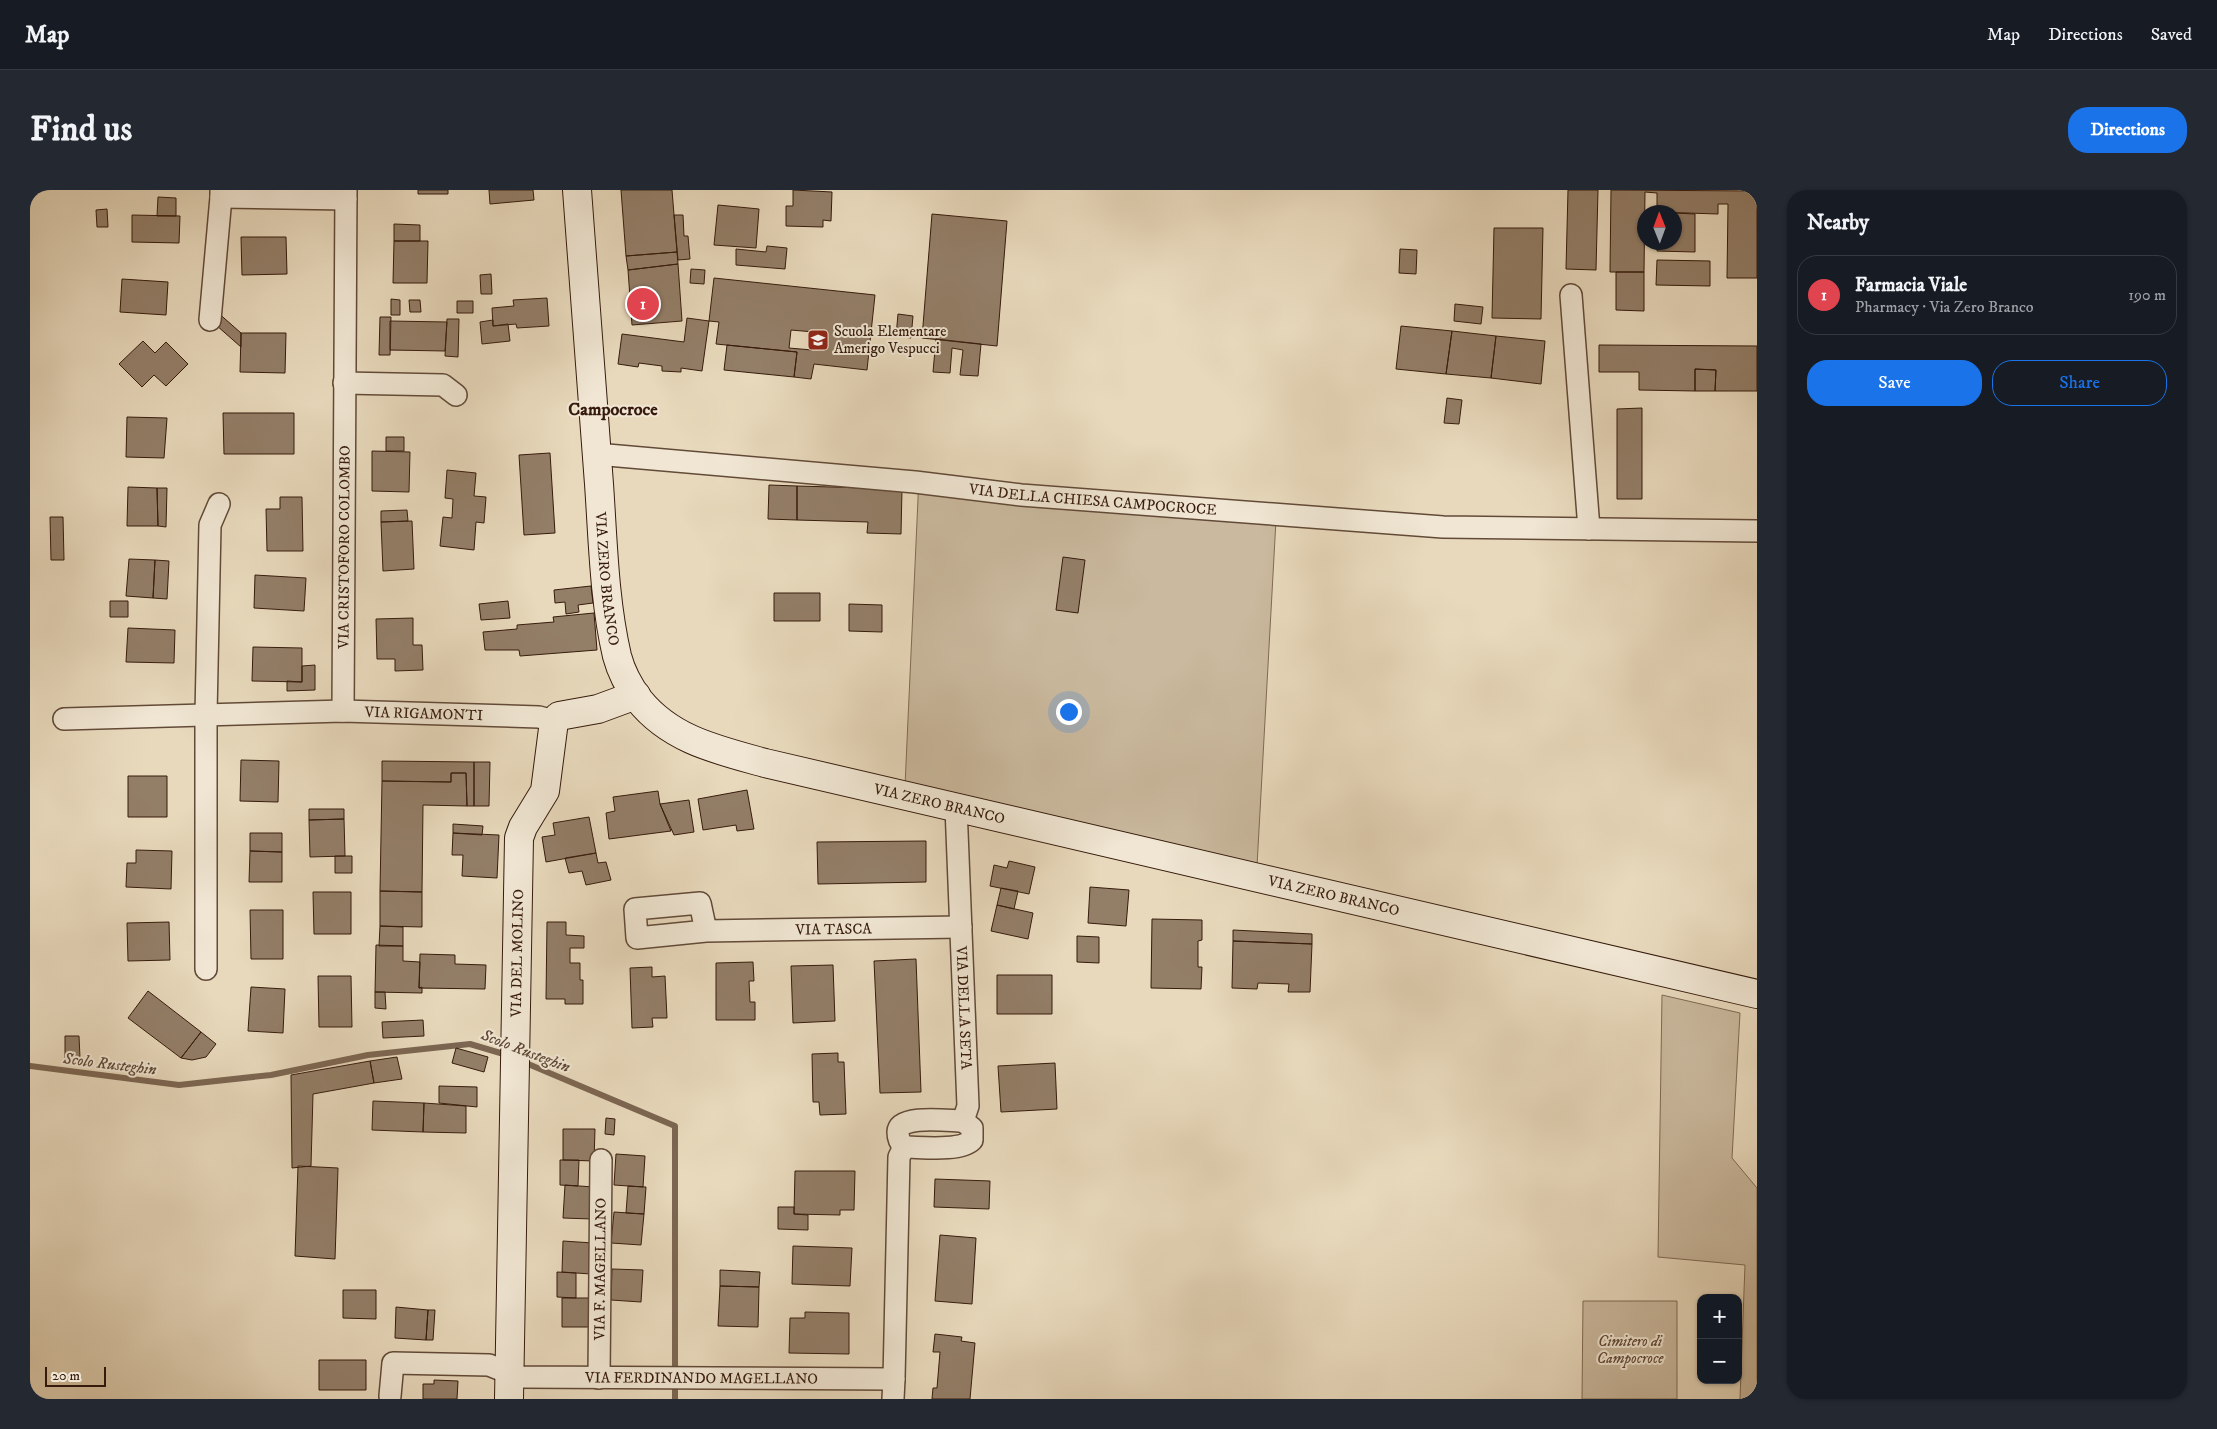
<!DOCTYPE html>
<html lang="en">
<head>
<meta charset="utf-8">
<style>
  :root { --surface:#171b24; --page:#242831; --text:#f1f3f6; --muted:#9ea1a6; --line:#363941; --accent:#1a73e8 }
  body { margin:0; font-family:"IM FELL DW Pica",serif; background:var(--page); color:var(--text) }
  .controls { position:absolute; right:15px; bottom:15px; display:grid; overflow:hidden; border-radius:10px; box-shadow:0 1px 4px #0004 }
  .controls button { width:45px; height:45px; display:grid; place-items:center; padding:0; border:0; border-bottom:1px solid var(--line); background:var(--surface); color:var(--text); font:25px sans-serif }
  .compass { position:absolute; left:1607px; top:15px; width:45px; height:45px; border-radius:50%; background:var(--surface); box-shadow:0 1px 4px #0004; rotate:359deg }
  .scale { position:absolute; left:15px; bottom:12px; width:61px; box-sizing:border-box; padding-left:5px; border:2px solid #361b0c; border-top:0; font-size:14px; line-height:18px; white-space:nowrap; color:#361b0c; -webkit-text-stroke:4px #f0e6d3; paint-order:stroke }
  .you { position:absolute; left:1038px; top:521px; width:18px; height:18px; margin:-12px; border:4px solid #fff; border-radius:50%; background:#1a73e8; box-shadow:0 0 0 8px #1a73e833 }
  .badge { display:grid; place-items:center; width:32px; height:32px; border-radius:50%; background:var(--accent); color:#fff; font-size:16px; font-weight:700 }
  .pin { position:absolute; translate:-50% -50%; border:2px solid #fff; box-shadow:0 1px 5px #0006 }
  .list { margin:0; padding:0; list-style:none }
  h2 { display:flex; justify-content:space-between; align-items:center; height:65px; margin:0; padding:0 20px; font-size:21px }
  h2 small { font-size:16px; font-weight:400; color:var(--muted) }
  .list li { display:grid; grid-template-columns:32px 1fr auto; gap:15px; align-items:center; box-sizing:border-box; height:80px; margin:0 10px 10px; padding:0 10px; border:1px solid var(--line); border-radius:20px }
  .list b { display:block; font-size:19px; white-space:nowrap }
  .list p { margin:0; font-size:16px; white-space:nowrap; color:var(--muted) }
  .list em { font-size:16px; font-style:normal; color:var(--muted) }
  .actions { display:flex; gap:10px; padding:15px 20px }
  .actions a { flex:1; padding:11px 0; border:1px solid var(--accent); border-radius:20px; text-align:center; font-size:18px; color:var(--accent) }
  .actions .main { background:var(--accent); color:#fff }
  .map { position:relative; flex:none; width:1727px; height:1209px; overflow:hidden; border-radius:20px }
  header { display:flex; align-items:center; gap:30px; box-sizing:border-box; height:70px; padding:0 25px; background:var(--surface); border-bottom:1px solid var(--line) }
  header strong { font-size:24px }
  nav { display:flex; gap:28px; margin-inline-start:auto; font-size:18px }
  .intro { display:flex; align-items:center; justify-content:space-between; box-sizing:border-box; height:120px; padding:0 30px }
  h1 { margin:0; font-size:35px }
  .button { padding:12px 22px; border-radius:20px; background:var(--accent); color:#fff; font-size:18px; font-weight:700 }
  main { display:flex; gap:30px; padding:0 30px }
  aside { flex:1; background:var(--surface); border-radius:20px; box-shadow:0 1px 4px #0004 }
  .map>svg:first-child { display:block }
  .green { fill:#cab99e; stroke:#806a55 }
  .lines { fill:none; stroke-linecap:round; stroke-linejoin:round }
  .stream { stroke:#7c6652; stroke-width:6 }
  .building { fill:#937e68; stroke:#361b0c; fill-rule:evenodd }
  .street-casing { stroke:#624a38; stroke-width:24 }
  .secondary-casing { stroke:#361b0c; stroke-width:30 }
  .street { stroke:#f0e6d3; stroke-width:21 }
  .secondary { stroke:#f0e6d3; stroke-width:28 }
  .labels { text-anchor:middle; stroke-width:4; stroke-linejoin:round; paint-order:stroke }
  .poi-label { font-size:15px; fill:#361b0c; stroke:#f0e6d3; text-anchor:start }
  .street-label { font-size:15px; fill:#361b0c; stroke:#f0e6d3 }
  .park-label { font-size:15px; font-style:italic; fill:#624a38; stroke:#f0e6d3 }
  .water-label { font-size:16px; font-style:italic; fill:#5f4735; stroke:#f0e6d3 }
  .quarter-label { font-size:18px; font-weight:bold; fill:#361b0c; stroke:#f0e6d3 }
</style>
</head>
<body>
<header>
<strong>Map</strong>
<nav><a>Map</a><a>Directions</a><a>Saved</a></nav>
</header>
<div class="intro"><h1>Find us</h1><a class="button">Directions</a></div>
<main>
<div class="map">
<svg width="1727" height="1209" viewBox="0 0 1727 1209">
  <rect width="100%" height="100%" fill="#e8d9bc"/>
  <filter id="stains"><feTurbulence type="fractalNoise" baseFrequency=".004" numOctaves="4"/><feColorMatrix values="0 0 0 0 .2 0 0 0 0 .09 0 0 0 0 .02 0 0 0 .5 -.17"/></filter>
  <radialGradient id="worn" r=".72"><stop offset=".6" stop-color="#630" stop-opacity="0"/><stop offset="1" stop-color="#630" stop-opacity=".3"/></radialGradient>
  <path class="green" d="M 889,287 L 1246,330 L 1227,676 L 875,596 Z
    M 1632,805 L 1710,823 L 1702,968 L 1727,998 L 1727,1209 L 1710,1209 L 1715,1075 L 1628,1067 Z
    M 1553,1111 L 1647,1111 L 1647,1209 L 1552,1209 Z"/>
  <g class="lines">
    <path class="stream" d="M 491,871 L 645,936 L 645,1209
      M 0,876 L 149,895 L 241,885 L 338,865 L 440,854 L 477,865"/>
  </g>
  <path class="building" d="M 388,0 L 418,0 L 418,4 L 388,4 Z
    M 459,0 L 503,0 L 504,10 L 460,14 Z
    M 591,0 L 642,0 L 647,62 L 596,66 Z
    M 763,0 L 802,2 L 801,31 L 793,30 L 793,37 L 756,36 L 756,16 L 763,16 Z
    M 1538,0 L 1568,0 L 1566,80 L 1536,79 Z
    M 1581,0 L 1727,1 L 1727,88 L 1697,88 L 1698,14 L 1688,14 L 1688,24 L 1627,22 L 1627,3 L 1615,2 L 1614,82 L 1580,82 Z
    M 128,7 L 146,8 L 146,26 L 127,26 Z
    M 688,15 L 729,19 L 726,58 L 684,55 Z
    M 77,19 L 78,37 L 67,37 L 66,20 Z
    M 1644,23 L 1665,24 L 1665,62 L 1627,61 L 1627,52 L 1644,52 Z
    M 902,24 L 977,31 L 967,156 L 892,148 Z
    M 102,25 L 150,26 L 149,53 L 102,52 Z
    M 644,25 L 653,25 L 654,46 L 658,46 L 660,69 L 648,70 Z
    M 364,34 L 390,35 L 390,51 L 364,51 Z
    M 1464,38 L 1513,38 L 1511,129 L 1462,128 Z
    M 211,47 L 256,47 L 257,84 L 212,85 Z
    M 364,51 L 398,51 L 397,93 L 363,93 Z
    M 737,56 L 757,58 L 755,79 L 706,75 L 706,59 L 736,62 Z
    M 1370,59 L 1387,60 L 1386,84 L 1369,83 Z
    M 647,62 L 648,74 L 598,80 L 596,66 Z
    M 1627,70 L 1680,71 L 1680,96 L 1626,95 Z
    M 648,74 L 652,131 L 602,135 L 598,80 Z
    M 661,79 L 675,80 L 674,94 L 660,93 Z
    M 1586,82 L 1614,82 L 1614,121 L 1586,120 Z
    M 461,84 L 462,104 L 451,104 L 450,85 Z
    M 684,88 L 845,105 L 837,180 L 784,174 L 781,189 L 764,187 L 767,162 L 686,154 L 689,132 L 679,131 ZM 761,140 L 784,142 L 782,160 L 759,158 Z
    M 92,89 L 138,92 L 136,125 L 90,122 Z
    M 517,108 L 519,136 L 487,138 L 486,134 L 463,136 L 462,118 L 484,116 L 483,110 Z
    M 361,109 L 370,110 L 370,125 L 361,125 Z
    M 379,110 L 390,110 L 391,122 L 380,122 Z
    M 427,111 L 443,111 L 443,123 L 427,123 Z
    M 1425,114 L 1453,117 L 1451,134 L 1424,131 Z
    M 186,121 L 211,143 L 211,157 L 186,135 Z
    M 868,124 L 883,126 L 881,148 L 866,146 Z
    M 350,127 L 361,127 L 360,165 L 349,165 Z
    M 657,128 L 679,131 L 672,181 L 651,178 L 651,182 L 632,181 L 632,176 L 609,173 L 608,177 L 588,174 L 592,144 L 654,152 Z
    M 417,129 L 429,129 L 428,167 L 415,166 Z
    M 463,130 L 463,136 L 478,134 L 480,151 L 452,154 L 450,132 Z
    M 360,131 L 417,132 L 415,161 L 360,160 Z
    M 1371,136 L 1422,141 L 1416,184 L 1366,179 Z
    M 1422,141 L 1466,146 L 1461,188 L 1416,184 Z
    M 211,143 L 256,143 L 255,183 L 210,182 Z
    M 1466,146 L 1515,151 L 1511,194 L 1461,188 Z
    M 906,149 L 951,154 L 948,186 L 930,185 L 933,160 L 922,158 L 920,183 L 903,182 Z
    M 113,151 L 125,163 L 136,152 L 158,174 L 136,196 L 124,185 L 112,197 L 89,174 Z
    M 697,155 L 767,162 L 764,187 L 694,180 Z
    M 1569,155 L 1727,156 L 1727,201 L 1685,201 L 1686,180 L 1665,179 L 1665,201 L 1609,200 L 1609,182 L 1569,182 Z
    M 1665,179 L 1686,180 L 1685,201 L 1665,201 Z
    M 1417,208 L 1432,210 L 1429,234 L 1414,233 Z
    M 1612,218 L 1612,309 L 1587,309 L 1587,219 Z
    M 193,223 L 264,223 L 264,264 L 194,264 Z
    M 97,227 L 137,228 L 134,268 L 96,267 Z
    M 356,247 L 374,247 L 374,261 L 356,261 Z
    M 342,261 L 380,262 L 379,302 L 342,301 Z
    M 520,263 L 525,343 L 494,345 L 489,265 Z
    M 417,280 L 446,283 L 444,306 L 456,307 L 454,333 L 446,332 L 444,360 L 410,356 L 413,327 L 422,328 L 423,309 L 415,308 Z
    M 739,295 L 767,296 L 767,330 L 738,329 Z
    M 767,296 L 872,299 L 871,344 L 837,343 L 838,332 L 767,330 Z
    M 98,297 L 127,298 L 128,336 L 97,336 Z
    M 127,298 L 137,298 L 136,337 L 128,336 Z
    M 250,307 L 272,307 L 273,361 L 237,361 L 236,319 L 250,319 Z
    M 377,320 L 378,331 L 351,332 L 351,321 Z
    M 20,327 L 33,327 L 34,370 L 21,370 Z
    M 382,331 L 384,379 L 353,381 L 351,332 Z
    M 1033,367 L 1055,370 L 1048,423 L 1026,420 Z
    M 99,369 L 125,370 L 123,408 L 96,406 Z
    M 125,370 L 139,371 L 137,409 L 123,408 Z
    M 225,385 L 276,388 L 274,421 L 224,418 Z
    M 561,396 L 563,413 L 548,415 L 549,422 L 536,424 L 535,412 L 525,413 L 524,400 Z
    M 744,403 L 790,403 L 790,431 L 744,431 Z
    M 80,411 L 98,411 L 98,427 L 80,427 Z
    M 478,411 L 480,428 L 451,430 L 449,414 Z
    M 819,414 L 852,415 L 852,442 L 819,441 Z
    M 564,423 L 567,460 L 490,466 L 489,460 L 455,460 L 453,442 L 487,439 L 487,435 L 524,432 L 523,427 Z
    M 383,428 L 383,455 L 392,455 L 393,480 L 365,481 L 365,469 L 347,469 L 346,429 Z
    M 98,438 L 145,440 L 144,473 L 96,472 Z
    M 223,457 L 272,458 L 272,492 L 222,491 Z
    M 285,475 L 285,500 L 257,501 L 257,491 L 272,492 L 272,476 Z
    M 211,570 L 249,571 L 248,612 L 210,611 Z
    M 352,571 L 444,572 L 444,616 L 437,616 L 436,583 L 421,583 L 421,592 L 352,591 Z
    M 444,572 L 460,572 L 459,616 L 444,616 Z
    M 421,583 L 436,583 L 437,616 L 393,615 L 392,702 L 350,701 L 352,591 L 421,592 Z
    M 98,586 L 137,586 L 137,627 L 98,627 Z
    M 717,600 L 724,639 L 707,641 L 706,635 L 673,640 L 668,609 Z
    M 628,601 L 630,614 L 641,641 L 579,649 L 576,623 L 585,621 L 583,607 Z
    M 659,610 L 664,642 L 644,645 L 630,614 Z
    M 279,619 L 314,619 L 314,629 L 279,630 Z
    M 559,627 L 566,663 L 516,672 L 512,647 L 525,645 L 523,633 Z
    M 314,629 L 315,666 L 280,667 L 279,630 Z
    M 423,634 L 453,636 L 452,645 L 423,643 Z
    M 220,643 L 252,643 L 252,662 L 220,661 Z
    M 423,643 L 469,645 L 467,688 L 432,686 L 433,665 L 422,665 Z
    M 896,651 L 896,692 L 788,694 L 787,652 Z
    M 106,660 L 142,661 L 141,699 L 96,697 L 97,673 L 106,673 Z
    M 220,661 L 252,662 L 252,692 L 219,692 Z
    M 566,663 L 568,673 L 576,672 L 581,690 L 556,695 L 552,681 L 539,683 L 535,668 Z
    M 305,666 L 322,666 L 322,683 L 305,683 Z
    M 979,671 L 1005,677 L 999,704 L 960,696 L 964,675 L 977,678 Z
    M 1060,697 L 1099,700 L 1096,736 L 1058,733 Z
    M 971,698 L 988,701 L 984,719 L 967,715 Z
    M 350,701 L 392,702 L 392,737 L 350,736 Z
    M 283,702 L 321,702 L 321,744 L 284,744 Z
    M 967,715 L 1003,723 L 998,749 L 961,741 Z
    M 220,720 L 253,720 L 253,769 L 221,769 Z
    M 1122,729 L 1172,730 L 1172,750 L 1168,751 L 1168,777 L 1172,777 L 1171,799 L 1121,798 Z
    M 139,732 L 140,770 L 98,771 L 97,733 Z
    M 517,732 L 536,732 L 536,745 L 554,746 L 554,758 L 540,758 L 540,773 L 550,773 L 550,790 L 553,790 L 553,814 L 535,814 L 535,809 L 516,809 Z
    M 350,736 L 373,737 L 373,756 L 349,756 Z
    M 1203,740 L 1282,744 L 1282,754 L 1203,751 Z
    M 1047,746 L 1069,747 L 1069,773 L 1047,772 Z
    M 1203,751 L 1282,754 L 1280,802 L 1258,802 L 1259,794 L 1228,793 L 1227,799 L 1202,798 Z
    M 346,755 L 373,756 L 373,771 L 390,772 L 389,798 L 392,797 L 392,803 L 345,802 Z
    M 390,764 L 425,765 L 425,774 L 456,775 L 455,799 L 389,798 Z
    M 886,769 L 891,902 L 850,903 L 844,771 Z
    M 723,772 L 724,791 L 719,791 L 720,812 L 725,812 L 725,830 L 686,830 L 686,773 Z
    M 803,775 L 805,831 L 763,833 L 761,776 Z
    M 622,777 L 622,787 L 635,786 L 637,828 L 622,828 L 623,837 L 602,838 L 600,778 Z
    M 967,785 L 1022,785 L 1022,824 L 967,824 Z
    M 288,786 L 321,786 L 322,837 L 289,837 Z
    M 221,797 L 255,799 L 253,843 L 218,841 Z
    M 118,801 L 171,842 L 151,868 L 98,828 Z
    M 345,802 L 355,802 L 356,819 L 345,818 Z
    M 393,830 L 394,846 L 353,848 L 352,832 Z
    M 171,842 L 186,854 L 176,867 L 162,870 L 151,868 Z
    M 35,846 L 49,846 L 50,868 L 35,868 Z
    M 426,858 L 458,867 L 454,882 L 422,873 Z
    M 808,863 L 808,872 L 814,872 L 816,924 L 790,925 L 789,912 L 783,912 L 782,864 Z
    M 367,867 L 372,889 L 344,893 L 340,871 Z
    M 340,871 L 344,893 L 283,904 L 281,976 L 262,978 L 261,885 Z
    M 1025,873 L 1027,919 L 971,922 L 968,876 Z
    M 409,896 L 447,897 L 447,917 L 409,913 Z
    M 343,911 L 394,913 L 393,942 L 342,940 Z
    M 394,913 L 436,916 L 436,943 L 393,942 Z
    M 576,928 L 585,929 L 584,945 L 575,944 Z
    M 533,939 L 565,939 L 564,971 L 533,970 Z
    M 586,964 L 615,966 L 613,997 L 584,995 Z
    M 530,970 L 549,970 L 548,996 L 530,995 Z
    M 268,976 L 308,978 L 305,1069 L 265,1066 Z
    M 765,981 L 825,981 L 824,1020 L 810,1020 L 810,1025 L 764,1024 Z
    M 905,989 L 960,991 L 959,1019 L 904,1017 Z
    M 535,995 L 564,997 L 562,1029 L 533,1028 Z
    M 598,996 L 616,997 L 614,1024 L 596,1023 Z
    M 748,1017 L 764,1017 L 764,1024 L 778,1025 L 778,1040 L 748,1039 Z
    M 584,1022 L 614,1024 L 611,1055 L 581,1053 Z
    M 910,1045 L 946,1048 L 942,1114 L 905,1111 Z
    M 533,1051 L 563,1053 L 561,1084 L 532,1082 Z
    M 763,1056 L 822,1058 L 820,1096 L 762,1094 Z
    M 582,1079 L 613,1080 L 611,1112 L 581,1110 Z
    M 690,1080 L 730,1082 L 729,1097 L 690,1096 Z
    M 527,1082 L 546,1083 L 546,1108 L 527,1107 Z
    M 690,1096 L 729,1097 L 728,1137 L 688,1136 Z
    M 313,1100 L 346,1100 L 346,1129 L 313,1128 Z
    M 532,1108 L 559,1108 L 559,1137 L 532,1137 Z
    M 366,1117 L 398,1120 L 396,1150 L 365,1148 Z
    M 398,1120 L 405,1120 L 403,1150 L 396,1150 Z
    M 775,1122 L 819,1123 L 819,1164 L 759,1163 L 760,1128 L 775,1128 Z
    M 905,1144 L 932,1147 L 931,1151 L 945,1153 L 940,1209 L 902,1209 L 903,1198 L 907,1198 L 910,1162 L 903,1162 Z
    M 289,1170 L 336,1170 L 336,1200 L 289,1200 Z
    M 404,1190 L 428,1191 L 427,1209 L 393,1209 L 393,1194 L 404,1194 Z"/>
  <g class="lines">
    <g class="street-casing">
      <g id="street">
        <path d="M 191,0 L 191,7 L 316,9"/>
        <path d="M 1541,105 L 1559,339"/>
        <path d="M 180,130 L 191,7"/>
        <path d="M 314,193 L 413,195 L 426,205"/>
        <path id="s1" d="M 566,264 L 885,292 L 991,305 L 1413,337 L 1727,341"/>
        <path id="s2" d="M 313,521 L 316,0"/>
        <path id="s3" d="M 34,529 L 313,521 L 509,527 L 524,531"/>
        <path id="s4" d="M 926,617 L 938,916 L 933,931"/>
        <path id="s5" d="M 676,741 L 670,713 L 605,719 L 607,748 L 676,741 L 931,737"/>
        <path d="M 176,779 L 176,524 L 180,335 L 189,314"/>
        <path d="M 874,957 C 891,957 930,962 942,950 L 942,938 L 933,931"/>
        <path d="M 874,957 C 869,952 868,948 868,942 C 869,924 919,931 933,931"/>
        <path id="s6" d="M 569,1188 L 571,970"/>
        <path id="s7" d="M 360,1206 L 363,1173 L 459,1175 L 489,1187 L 864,1189 L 869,967 L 874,957"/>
        <path d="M 863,1209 L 864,1189"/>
      </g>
    </g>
    <g class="secondary-casing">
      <g id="secondary">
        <path id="s8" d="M 547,0 C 554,98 561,196 569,294 C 573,351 574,410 587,466 C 591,481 600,498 609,510 C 641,550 688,560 735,573 L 1727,804"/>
        <path id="s9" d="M 479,1209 L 489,648 L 493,637 L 515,601 L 524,531 L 529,526 L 568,519 L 606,505"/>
      </g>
    </g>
    <use href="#street" class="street"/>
    <use href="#secondary" class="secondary"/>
  </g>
  <defs>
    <g id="school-square" transform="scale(1.125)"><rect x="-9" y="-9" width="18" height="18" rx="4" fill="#8f2418" stroke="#f0e6d3"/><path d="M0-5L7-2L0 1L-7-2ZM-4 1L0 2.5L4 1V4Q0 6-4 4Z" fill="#fff"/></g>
  </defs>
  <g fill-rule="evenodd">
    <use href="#school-square" x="788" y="150"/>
  </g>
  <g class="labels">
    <g class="poi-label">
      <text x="804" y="146">Scuola Elementare<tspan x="804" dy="17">Amerigo Vespucci</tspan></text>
    </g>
    <g class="street-label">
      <text dy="5" stroke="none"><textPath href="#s1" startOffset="499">VIA DELLA CHIESA CAMPOCROCE</textPath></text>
      <text dy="5" stroke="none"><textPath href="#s2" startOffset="164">VIA CRISTOFORO COLOMBO</textPath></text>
      <text dy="5" stroke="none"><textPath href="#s8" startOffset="390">VIA ZERO BRANCO</textPath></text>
      <text dy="5" stroke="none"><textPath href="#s3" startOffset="360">VIA RIGAMONTI</textPath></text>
      <text dy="5" stroke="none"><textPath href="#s8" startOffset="840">VIA ZERO BRANCO</textPath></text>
      <text dy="5" stroke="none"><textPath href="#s8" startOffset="1245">VIA ZERO BRANCO</textPath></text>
      <text dy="5" stroke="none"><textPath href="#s5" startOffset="320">VIA TASCA</textPath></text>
      <text dy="5" stroke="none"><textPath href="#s9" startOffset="446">VIA DEL MOLINO</textPath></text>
      <text dy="5" stroke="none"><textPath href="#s4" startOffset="201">VIA DELLA SETA</textPath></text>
      <text dy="5" stroke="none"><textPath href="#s6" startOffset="109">VIA F. MAGELLANO</textPath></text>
      <text dy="5" stroke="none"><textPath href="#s7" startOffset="344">VIA FERDINANDO MAGELLANO</textPath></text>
    </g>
    <g class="park-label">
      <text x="1600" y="1156">Cimitero di<tspan x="1600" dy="17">Campocroce</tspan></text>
    </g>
    <g class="water-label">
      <text transform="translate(496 860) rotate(21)" y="6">Scolo Rusteghin</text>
      <text transform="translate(80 873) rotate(7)" y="6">Scolo Rusteghin</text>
    </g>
    <g class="quarter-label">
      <text x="583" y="225">Campocroce</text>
    </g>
  </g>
  <rect width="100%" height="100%" filter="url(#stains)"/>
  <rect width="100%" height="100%" fill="url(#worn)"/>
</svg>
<div class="controls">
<button>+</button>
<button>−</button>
</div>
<svg class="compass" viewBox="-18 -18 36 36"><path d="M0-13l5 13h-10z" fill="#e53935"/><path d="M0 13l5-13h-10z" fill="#9ea1a6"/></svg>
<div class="scale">20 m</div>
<div class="you"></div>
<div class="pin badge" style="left:613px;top:114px;background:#e0444e">1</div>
</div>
<aside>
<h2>Nearby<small></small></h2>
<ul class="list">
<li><span class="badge" style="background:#e0444e">1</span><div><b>Farmacia Viale</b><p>Pharmacy · Via Zero Branco</p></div><em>190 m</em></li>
</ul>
<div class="actions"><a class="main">Save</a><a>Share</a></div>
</aside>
</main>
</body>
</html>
